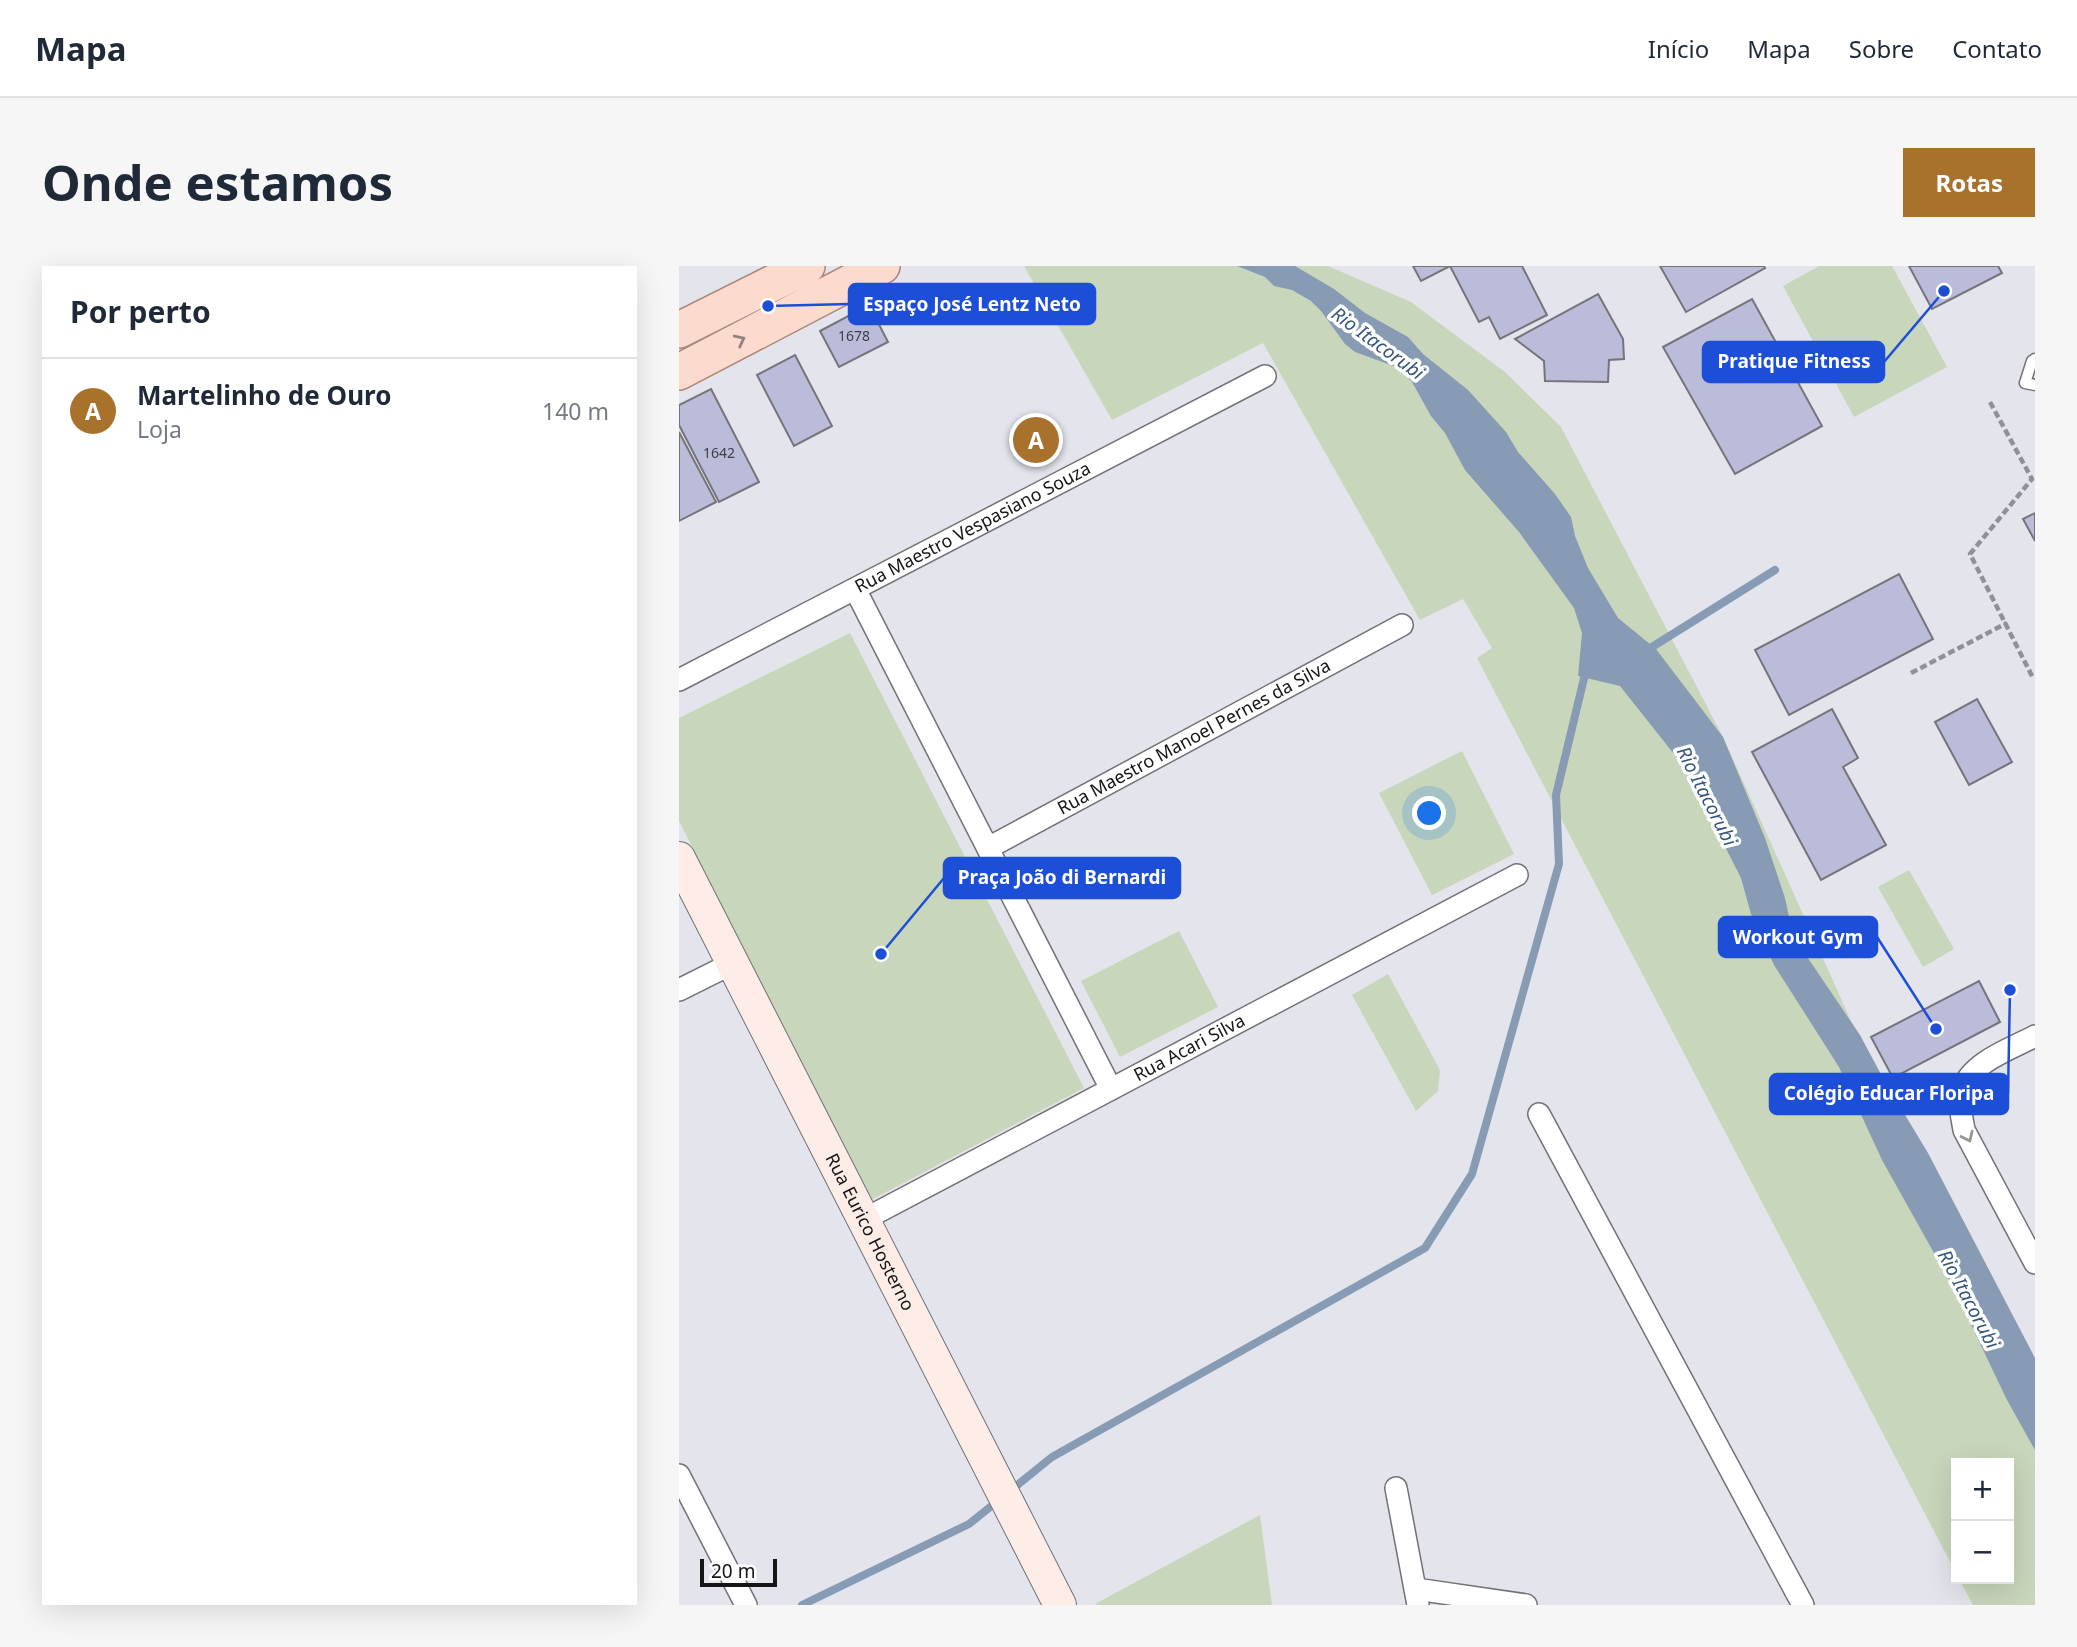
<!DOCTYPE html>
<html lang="pt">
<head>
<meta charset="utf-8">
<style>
  :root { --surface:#fff; --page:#f6f6f7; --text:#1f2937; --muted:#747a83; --line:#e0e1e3; --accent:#a8722c }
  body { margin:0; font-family:"Noto Sans",sans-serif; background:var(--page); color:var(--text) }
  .controls { position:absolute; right:21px; bottom:21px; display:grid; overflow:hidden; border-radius:0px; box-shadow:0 7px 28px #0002 }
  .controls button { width:63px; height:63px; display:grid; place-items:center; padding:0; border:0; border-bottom:2px solid var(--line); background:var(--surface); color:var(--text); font:35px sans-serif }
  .scale { position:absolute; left:21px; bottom:18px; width:77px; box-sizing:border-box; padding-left:7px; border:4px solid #151517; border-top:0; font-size:19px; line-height:24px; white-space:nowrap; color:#151517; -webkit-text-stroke:5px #fff; paint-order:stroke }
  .you { position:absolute; left:751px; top:548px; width:24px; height:24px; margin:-18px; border:5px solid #fff; border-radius:50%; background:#1a73e8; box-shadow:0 0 0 10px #1a73e833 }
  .badge { display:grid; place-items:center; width:46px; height:46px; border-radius:50%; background:var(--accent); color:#fff; font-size:23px; font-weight:700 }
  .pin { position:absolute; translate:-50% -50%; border:4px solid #fff; box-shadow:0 2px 7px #0006 }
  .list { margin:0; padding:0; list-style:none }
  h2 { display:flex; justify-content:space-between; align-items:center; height:91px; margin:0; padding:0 28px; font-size:30px }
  h2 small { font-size:23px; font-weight:400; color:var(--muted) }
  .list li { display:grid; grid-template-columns:46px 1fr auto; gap:21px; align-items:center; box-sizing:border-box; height:105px; padding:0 28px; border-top:2px solid var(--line) }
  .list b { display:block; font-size:26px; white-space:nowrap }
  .list p { margin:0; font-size:23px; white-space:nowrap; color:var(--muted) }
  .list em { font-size:23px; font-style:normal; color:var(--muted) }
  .map { position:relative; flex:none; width:1356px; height:1339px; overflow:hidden; border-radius:0px }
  header { display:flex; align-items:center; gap:42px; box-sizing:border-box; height:98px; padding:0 35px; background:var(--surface); border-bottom:2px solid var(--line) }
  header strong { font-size:33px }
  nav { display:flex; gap:38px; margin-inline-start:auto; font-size:24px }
  .intro { display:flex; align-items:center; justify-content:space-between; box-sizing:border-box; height:168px; padding:0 42px }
  h1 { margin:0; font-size:49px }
  .button { padding:18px 32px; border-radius:0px; background:var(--accent); color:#fff; font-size:24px; font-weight:700 }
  main { display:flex; gap:42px; padding:0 42px }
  aside { flex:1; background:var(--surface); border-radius:0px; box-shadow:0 7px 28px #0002 }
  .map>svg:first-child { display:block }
  .green { fill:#c8d6bc }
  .water { fill:#879bb4 }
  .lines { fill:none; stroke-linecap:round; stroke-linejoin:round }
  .stream { stroke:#879bb4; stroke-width:8 }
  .building { fill:#bbbbda; stroke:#74747a; stroke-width:2 }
  .lane-casing { stroke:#717178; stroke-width:13 }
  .street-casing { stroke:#717178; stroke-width:24 }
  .secondary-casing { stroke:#717178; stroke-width:34 }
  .primary-casing { stroke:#aa8578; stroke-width:38 }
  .path { stroke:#909096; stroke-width:4.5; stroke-dasharray:7 3.5; stroke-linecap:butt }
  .lane { stroke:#fff; stroke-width:10 }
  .street { stroke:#fff; stroke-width:21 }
  .secondary { stroke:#feede6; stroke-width:32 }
  .primary { stroke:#fcdace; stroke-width:35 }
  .oneway { stroke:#94817c }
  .oneway2 { stroke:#969697 }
  .labels { text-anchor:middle; stroke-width:7; stroke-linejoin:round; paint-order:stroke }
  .number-label { font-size:14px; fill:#3e3e48 }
  .street-label { font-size:18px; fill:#151517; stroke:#fff }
  .water-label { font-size:19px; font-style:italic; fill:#36577c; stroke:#fff }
  .leader { fill:none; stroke:#1d4ed8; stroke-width:2.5 }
  .callout-dot { fill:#1d4ed8; stroke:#fff; stroke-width:2.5 }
  .callout { fill:#1d4ed8; stroke:#1d4ed8; stroke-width:2.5 }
  .callout-label { font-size:19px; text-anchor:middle; font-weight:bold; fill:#fff }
</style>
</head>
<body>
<header>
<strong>Mapa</strong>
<nav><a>Início</a><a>Mapa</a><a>Sobre</a><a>Contato</a></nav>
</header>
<div class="intro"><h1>Onde estamos</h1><a class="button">Rotas</a></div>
<main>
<aside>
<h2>Por perto<small></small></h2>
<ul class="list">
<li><span class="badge">A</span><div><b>Martelinho de Ouro</b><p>Loja</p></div><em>140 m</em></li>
</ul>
</aside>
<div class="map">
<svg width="1356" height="1339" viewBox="0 0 1356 1339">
  <rect width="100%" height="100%" fill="#e4e4ec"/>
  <path class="green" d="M 345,0 L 649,0 L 732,36 L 826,106 L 882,161 L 1044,471 L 1197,810 L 1356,1097 L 1356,1339 L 1294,1339 L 1280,1313 L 1330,1313 L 1330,1197 L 1277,1197 L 1277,1307 L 798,392 L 813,382 L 784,333 L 741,354 L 584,77 L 433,154 Z
    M 1140,0 L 1213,0 L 1268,101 L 1175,151 L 1104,20 Z
    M 171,367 L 405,822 L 192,934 L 0,555 L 0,452 Z
    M 783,485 L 835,588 L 753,629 L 700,527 Z
    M 1230,604 L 1275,683 L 1244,701 L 1199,621 Z
    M 500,665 L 539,741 L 441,791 L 402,715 Z
    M 709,708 L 761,804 L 759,825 L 737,845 L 673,729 Z
    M 581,1249 L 593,1339 L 417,1339 L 416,1338 Z"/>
  <path class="water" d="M 558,0 L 616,0 L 655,23 L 686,47 L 729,71 L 744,88 L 789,124 L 827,166 L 839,186 L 876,228 L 892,251 L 896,270 L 909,302 L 939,352 L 977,383 L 1044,471 L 1086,572 L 1106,632 L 1114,670 L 1181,769 L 1205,814 L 1249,887 L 1356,1092 L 1356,1184 L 1328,1134 L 1274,1021 L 1203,894 L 1160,801 L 1095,699 L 1072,648 L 1062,612 L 1006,502 L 941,420 L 899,410 L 903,367 L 895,342 L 840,266 L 786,204 L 766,167 L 752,150 L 733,116 L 720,102 L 676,86 L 666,78 L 642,45 L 632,35 L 613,24 L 595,20 L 586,11 Z"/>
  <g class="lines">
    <path class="stream" d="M 965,386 L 1096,304
      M 331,1225 L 373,1191 L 746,982 L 793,908 L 880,598 L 877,529 L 907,404
      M 123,1339 L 290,1258 L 321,1233"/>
  </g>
  <path class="building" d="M 734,0 L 771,0 L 742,15 Z
    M 771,0 L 843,0 L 868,49 L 821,73 L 810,51 L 800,56 Z
    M 981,0 L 1085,0 L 1086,2 L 1007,46 Z
    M 1230,0 L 1319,0 L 1323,7 L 1253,43 Z
    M 919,28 L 944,73 L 945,93 L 930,94 L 929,116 L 866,115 L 865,95 L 836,73 Z
    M 1073,33 L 1143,160 L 1056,208 L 984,81 Z
    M 190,39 L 209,76 L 160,101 L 141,65 Z
    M 116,89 L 153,160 L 115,180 L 78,109 Z
    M 32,123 L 80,216 L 40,236 L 0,159 L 0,139 Z
    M 0,166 L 37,236 L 0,255 Z
    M 1356,247 L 1356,275 L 1344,253 Z
    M 1220,308 L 1254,373 L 1110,449 L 1076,384 Z
    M 1298,433 L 1333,496 L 1290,519 L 1256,456 Z
    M 1153,443 L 1179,492 L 1164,501 L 1207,579 L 1142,614 L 1073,486 Z
    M 1300,715 L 1321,756 L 1214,812 L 1192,771 Z"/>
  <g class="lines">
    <g class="lane-casing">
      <path id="lane" d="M 1356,93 L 1353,95 L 1346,117 L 1356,119"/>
    </g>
    <g class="street-casing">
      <g id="street">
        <path d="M 176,323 L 432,823"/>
        <path id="s1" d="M 0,414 L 586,110"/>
        <path id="s2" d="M 309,582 L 723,359"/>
        <path d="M 0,724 L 54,697"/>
        <path d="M 1356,770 C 1332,783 1291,796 1283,825 C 1279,838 1283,851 1285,864 L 1356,997"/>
        <path d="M 860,848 L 1124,1339"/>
        <path id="s3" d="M 184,954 L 838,609"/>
        <path d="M 0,1209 L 67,1339"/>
        <path d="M 717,1222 L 739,1339"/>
        <path d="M 737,1323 L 847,1339"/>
      </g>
    </g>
    <g class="secondary-casing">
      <g id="secondary">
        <path id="s4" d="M 0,592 L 381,1339"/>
      </g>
    </g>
    <g class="primary-casing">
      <path id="primary" d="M 0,64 L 128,0
        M 0,106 L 203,0"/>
    </g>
    <path class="path" d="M 1311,136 L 1353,213 L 1291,288 L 1354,412
      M 1232,407 L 1328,357"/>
    <use href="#lane" class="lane"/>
    <use href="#street" class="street"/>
    <use href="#secondary" class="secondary"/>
    <use href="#primary" class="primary"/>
  </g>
  <defs><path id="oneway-chevron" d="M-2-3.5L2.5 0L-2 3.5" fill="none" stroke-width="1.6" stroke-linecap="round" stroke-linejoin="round" transform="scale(1.75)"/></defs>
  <use class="oneway" href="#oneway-chevron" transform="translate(61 74) rotate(-27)"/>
  <use class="oneway2" href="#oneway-chevron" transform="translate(1289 871) rotate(65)"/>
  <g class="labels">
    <g class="number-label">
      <text x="175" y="75">1678</text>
      <text x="40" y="192">1642</text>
    </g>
    <g class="street-label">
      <text dy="6" stroke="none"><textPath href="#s1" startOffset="331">Rua Maestro Vespasiano Souza</textPath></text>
      <text dy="6" stroke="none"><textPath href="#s2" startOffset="234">Rua Maestro Manoel Pernes da Silva</textPath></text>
      <text dy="6" stroke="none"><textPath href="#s3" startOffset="369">Rua Acari Silva</textPath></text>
      <text dy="6" stroke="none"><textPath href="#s4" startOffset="420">Rua Eurico Hosterno</textPath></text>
    </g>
    <g class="water-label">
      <text transform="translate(699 77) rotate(36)" y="7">Rio Itacorubi</text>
      <text transform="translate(1028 530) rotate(63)" y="7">Rio Itacorubi</text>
      <text transform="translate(1290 1033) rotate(62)" y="7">Rio Itacorubi</text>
    </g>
  </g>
  <path class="leader" d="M89 40L170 38M1265 25L1205 96M202 688L265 612M1257 763L1198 671M1331 724L1329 828"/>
  <g class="callout-dot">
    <circle cx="89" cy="40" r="7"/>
    <circle cx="1265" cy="25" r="7"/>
    <circle cx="202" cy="688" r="7"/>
    <circle cx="1257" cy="763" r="7"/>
    <circle cx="1331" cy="724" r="7"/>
  </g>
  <g class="callout">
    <rect x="170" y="18" width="246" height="40" rx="7"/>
    <rect x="1024" y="76" width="181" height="40" rx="7"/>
    <rect x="265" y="592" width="236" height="40" rx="7"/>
    <rect x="1040" y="651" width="158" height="40" rx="7"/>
    <rect x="1091" y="808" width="238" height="40" rx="7"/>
  </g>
  <g class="callout-label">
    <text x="293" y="45">Espaço José Lentz Neto</text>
    <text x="1115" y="102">Pratique Fitness</text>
    <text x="383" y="618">Praça João di Bernardi</text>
    <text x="1119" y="678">Workout Gym</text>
    <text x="1210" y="834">Colégio Educar Floripa</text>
  </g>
</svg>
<div class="controls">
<button>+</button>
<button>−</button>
</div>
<div class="scale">20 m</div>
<div class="you"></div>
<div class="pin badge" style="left:357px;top:174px">A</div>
</div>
</main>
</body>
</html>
